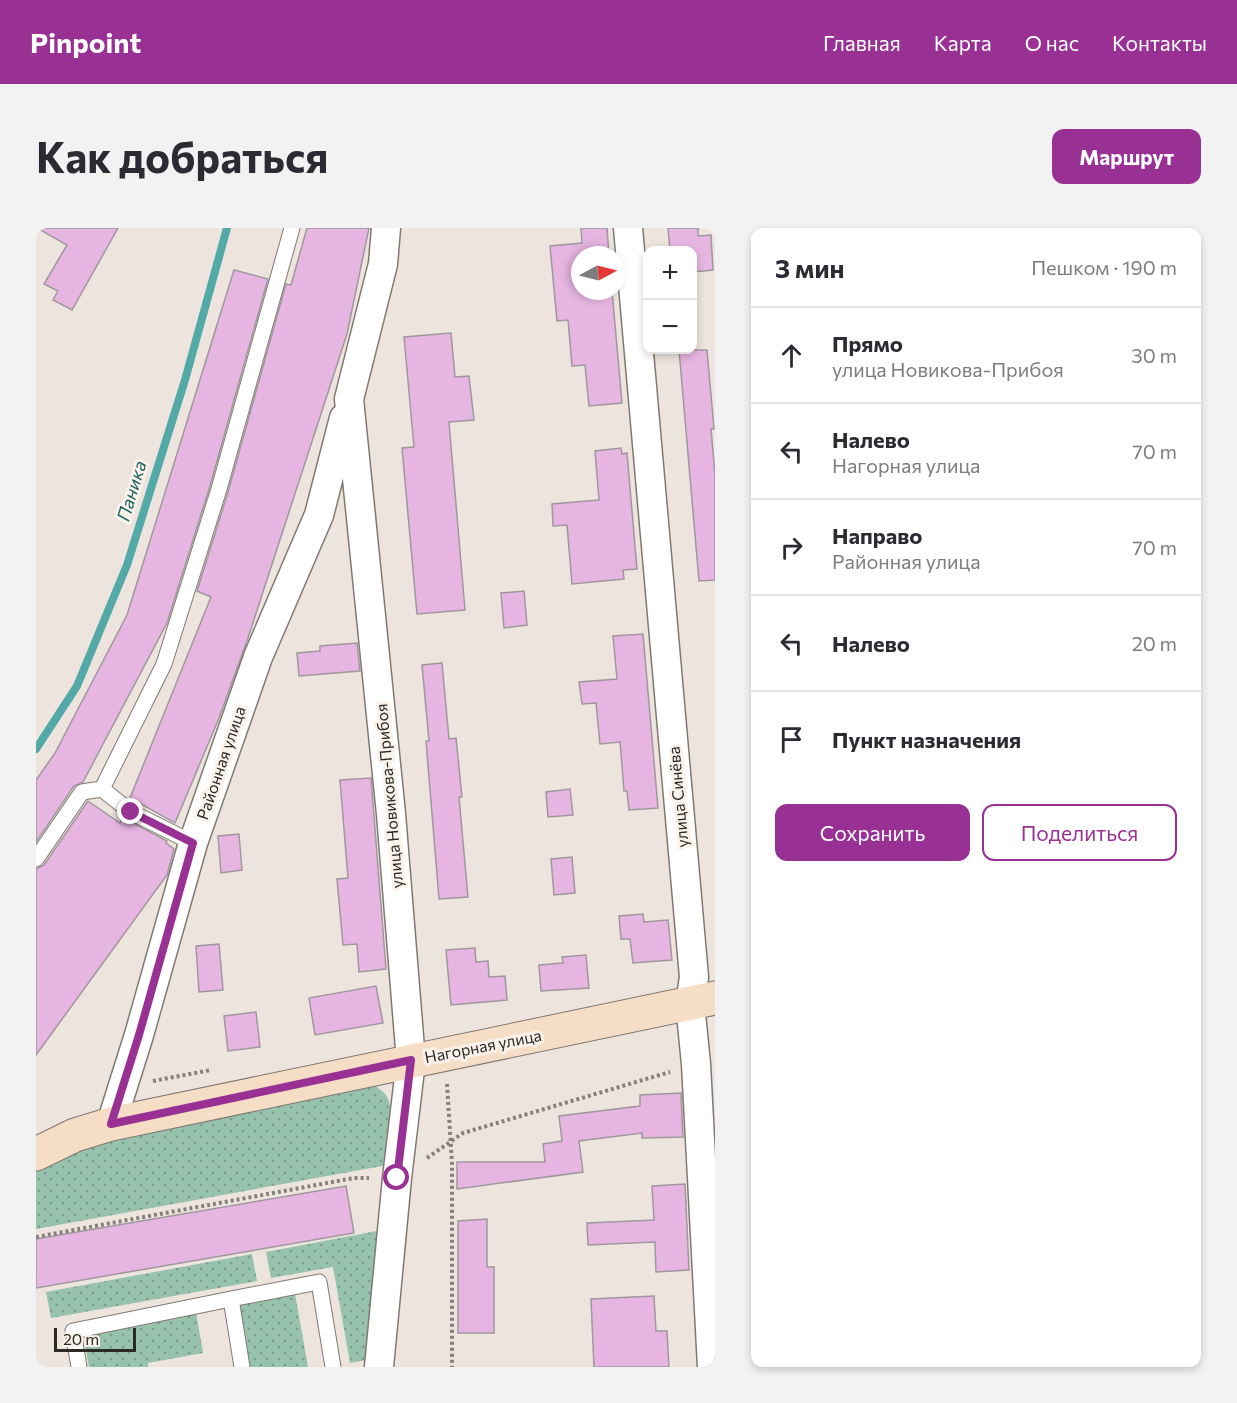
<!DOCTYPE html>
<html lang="ru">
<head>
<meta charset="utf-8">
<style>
  :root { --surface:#fff; --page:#f2f2f3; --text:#2b2b33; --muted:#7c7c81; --line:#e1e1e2; --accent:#993194 }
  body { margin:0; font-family:Commissioner,sans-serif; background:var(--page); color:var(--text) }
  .controls { position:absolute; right:18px; top:18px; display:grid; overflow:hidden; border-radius:12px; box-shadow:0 3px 9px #0003 }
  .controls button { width:54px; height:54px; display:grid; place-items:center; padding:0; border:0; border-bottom:2px solid var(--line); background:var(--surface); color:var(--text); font:30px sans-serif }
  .compass { position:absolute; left:535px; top:18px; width:54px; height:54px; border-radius:50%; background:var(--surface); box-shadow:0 3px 9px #0003; rotate:83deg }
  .scale { position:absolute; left:18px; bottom:15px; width:82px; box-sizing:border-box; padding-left:6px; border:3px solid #2b2825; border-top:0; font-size:16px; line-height:21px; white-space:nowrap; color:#2b2825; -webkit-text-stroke:4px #faf2ea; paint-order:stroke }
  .stop { position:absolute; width:18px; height:18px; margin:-14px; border:4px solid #993194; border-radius:50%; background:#fff }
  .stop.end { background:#993194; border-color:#fff; box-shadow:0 2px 6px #0008 }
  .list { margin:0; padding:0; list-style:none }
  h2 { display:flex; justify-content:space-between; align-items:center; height:78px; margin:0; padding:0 24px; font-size:26px }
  h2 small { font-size:20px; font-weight:400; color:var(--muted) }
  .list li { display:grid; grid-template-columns:39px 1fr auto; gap:18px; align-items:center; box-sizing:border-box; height:96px; padding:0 24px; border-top:2px solid var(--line) }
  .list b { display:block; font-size:22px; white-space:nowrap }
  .list p { margin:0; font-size:20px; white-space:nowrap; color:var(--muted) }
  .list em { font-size:20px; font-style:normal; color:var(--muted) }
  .actions { display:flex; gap:12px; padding:18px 24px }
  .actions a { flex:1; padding:14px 0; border:2px solid var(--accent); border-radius:12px; text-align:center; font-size:21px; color:var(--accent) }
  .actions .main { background:var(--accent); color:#fff }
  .icon { flex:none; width:33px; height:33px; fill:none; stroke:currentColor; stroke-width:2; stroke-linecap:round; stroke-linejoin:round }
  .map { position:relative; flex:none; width:679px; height:1139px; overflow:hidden; border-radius:12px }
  header { display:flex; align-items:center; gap:36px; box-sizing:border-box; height:84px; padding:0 30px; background:var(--accent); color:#fff }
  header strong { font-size:28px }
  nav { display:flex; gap:33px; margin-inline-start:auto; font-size:21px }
  .intro { display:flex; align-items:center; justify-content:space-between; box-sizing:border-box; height:144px; padding:0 36px }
  h1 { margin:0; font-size:42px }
  .button { padding:15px 27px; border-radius:12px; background:var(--accent); color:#fff; font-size:21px; font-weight:700 }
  main { display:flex; gap:36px; padding:0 36px }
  aside { flex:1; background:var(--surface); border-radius:12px; box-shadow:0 3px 9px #0003 }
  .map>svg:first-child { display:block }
  .grass { fill:url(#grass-dots) }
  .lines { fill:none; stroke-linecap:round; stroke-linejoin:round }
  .stream { stroke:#53a8a8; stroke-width:8 }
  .building { fill:#e6b5e1; stroke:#9f979e; stroke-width:1.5 }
  .lane-casing { stroke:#807972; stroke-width:17 }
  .street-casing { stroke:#807972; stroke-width:31 }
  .secondary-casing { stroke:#807972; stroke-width:35 }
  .path { stroke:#85807b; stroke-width:4; stroke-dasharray:3 3; stroke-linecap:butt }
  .lane { stroke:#fff; stroke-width:15 }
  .street { stroke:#fff; stroke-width:28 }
  .secondary { stroke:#f6ddc6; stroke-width:33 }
  .route { stroke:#993194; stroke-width:8 }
  .labels { text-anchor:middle; stroke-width:6; stroke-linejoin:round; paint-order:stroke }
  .street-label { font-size:16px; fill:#2b2825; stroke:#faf2ea }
  .water-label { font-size:18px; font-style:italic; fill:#1b6161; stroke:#faf2ea }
</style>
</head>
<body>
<header>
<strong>Pinpoint</strong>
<nav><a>Главная</a><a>Карта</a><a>О нас</a><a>Контакты</a></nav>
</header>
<div class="intro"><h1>Как добраться</h1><a class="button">Маршрут</a></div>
<main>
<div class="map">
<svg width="679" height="1139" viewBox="0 0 679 1139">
  <defs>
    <pattern id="grass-dots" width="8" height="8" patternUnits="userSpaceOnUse" patternTransform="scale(1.5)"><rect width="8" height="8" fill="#96c2ae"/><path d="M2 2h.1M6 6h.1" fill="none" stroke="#7b9e8d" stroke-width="1.8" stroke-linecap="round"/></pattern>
  </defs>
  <rect width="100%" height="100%" fill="#ede5dd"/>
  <path class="grass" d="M 329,852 C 335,856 344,860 349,866 C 361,882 353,917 352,937 L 0,1001 L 0,935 L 11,927 Z
    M 346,1002 L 331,1132 L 314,1135 L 297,1039 L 235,1050 L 230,1024 Z
    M 216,1026 L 221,1053 L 15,1090 L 10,1064 Z
    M 259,1066 L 272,1139 L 211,1139 L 200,1077 Z
    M 160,1084 L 167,1125 L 112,1135 L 112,1139 L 53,1139 L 47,1104 Z"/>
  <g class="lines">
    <path class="stream" d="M 0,521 L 41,458 L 91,337 L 149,152 L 191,0"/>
  </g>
  <path class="building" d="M 1,0 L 82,0 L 36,82 L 17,72 L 22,63 L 8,56 L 31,17 Z
    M 271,0 L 333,0 L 311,106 L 211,413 L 183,490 L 139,595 L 94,570 L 175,369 L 161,363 L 192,264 L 250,56 L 255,57 Z
    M 545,0 L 571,0 L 573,27 L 544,27 L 544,63 L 576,63 L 586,175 L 553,178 L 549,137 L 536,138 L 532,92 L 521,93 L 514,18 L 546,15 Z
    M 632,0 L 662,0 L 662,8 L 675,7 L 677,42 L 657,44 L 657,22 L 634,22 Z
    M 198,42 L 232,51 L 174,258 L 131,395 L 47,554 L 38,558 L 0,614 L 0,552 L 19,525 L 91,387 Z
    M 415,105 L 419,149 L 433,148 L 438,192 L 413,194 L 429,382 L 381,386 L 366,220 L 378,219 L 368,109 Z
    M 643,122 L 671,122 L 678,201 L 675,201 L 679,247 L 679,352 L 663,353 Z
    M 585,220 L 586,226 L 591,225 L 601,341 L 587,342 L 588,351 L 536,356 L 531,297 L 517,298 L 516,276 L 563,272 L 559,223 Z
    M 488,363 L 491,397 L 468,400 L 465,365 Z
    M 607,406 L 622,580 L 593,582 L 591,563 L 588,563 L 584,514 L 564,516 L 560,475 L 546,476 L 543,454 L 581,451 L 577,408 Z
    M 321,415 L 324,443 L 263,448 L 261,425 L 284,423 L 284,418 Z
    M 406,435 L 413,511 L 420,510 L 426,569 L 423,569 L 432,669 L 403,671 L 390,513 L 393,513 L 386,437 Z
    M 335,550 L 350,741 L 323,744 L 321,716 L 307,717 L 301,651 L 312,650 L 304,552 Z
    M 534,561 L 537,587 L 512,589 L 510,564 Z
    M 52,573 L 84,595 L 86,589 L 131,613 L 130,615 L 138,621 L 131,647 L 0,827 L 0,641 L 8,637 Z
    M 203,606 L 206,642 L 185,645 L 182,608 Z
    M 536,629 L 539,665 L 518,667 L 515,631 Z
    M 607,686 L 608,694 L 632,692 L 636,732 L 597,735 L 594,711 L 585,711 L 583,688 Z
    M 183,716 L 187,762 L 163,764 L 160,718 Z
    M 439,720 L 440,734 L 452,733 L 453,749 L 469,748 L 471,772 L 415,777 L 410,722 Z
    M 550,727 L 553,760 L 505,763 L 503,737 L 527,735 L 526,729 Z
    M 340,758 L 347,795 L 279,807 L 273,770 Z
    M 220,784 L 224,819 L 192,823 L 188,788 Z
    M 645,865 L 647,909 L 606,910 L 606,905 L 543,913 L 547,944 L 421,961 L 421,934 L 509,934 L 507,916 L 526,913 L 523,888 L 604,878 L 604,867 Z
    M 649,956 L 653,1042 L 620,1044 L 619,1014 L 552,1017 L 551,995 L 618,992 L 616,958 Z
    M 310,958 L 318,1005 L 0,1060 L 0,1011 Z
    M 451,991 L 451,1039 L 458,1039 L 458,1105 L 422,1105 L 422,993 Z
    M 618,1068 L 620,1103 L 631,1103 L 633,1139 L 558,1139 L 555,1071 Z"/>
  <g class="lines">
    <g class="lane-casing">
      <path id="lane" d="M 66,561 L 95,584 L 157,615
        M 0,631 L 46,564 L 66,561 L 128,436 L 183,261 L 256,0
        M 195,1071 L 283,1054 L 297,1139
        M 43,1139 L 37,1103 L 195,1071 L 206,1139"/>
    </g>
    <g class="street-casing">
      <path id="street" d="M 592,0 L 658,749 L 654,776 L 660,836 L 676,1139
        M 75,896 L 103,807 L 157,615 L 222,429 L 283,287 L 308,190
        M 343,1139 L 361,950 L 375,833 L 355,586 L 313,171 L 347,36 L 350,0"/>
    </g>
    <g class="secondary-casing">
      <path id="secondary" d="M 0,926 L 39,907 L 75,896 L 679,770"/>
    </g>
    <path class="path" d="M 117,853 L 175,842
      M 411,856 L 416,935 L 416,1139
      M 391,930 L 427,905 L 634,844
      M 0,1009 L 318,950 L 333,950"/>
    <use href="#lane" class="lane"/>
    <use href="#street" class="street"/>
    <use href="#secondary" class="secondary"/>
  </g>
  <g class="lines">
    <path class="route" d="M 95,584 L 157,615 L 103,807 L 75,896 L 375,832 L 361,950"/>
  </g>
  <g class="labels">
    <g class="street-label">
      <text transform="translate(185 535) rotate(-71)" y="6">Районная улица</text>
      <text transform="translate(353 568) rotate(-95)" y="6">улица Новикова-Прибоя</text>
      <text transform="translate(642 569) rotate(-95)" y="6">улица Синёва</text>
      <text transform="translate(447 818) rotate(-11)" y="6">Нагорная улица</text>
    </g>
    <g class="water-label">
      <text transform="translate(96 263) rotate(-73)" y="6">Паника</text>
    </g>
  </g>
</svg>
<div class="controls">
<button>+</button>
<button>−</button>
</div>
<svg class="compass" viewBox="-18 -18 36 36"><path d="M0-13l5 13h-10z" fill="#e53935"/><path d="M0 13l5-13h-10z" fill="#7c7c81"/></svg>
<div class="scale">20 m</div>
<div class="stop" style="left:361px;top:950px"></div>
<div class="stop end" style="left:95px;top:584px"></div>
</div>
<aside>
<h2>3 мин<small>Пешком · 190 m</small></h2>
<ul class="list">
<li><svg class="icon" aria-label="ahead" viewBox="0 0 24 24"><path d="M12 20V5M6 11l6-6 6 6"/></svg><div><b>Прямо</b><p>улица Новикова-Прибоя</p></div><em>30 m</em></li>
<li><svg class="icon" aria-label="left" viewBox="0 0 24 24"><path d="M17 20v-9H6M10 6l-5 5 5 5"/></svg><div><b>Налево</b><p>Нагорная улица</p></div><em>70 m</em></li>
<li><svg class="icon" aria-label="right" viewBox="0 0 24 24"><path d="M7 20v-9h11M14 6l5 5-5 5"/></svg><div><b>Направо</b><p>Районная улица</p></div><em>70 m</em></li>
<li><svg class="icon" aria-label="left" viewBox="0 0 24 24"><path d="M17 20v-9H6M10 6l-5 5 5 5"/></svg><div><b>Налево</b></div><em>20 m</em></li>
<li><svg class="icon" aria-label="arrive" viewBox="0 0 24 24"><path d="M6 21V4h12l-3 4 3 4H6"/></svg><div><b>Пункт назначения</b></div></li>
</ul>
<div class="actions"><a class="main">Сохранить</a><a>Поделиться</a></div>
</aside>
</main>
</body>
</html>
